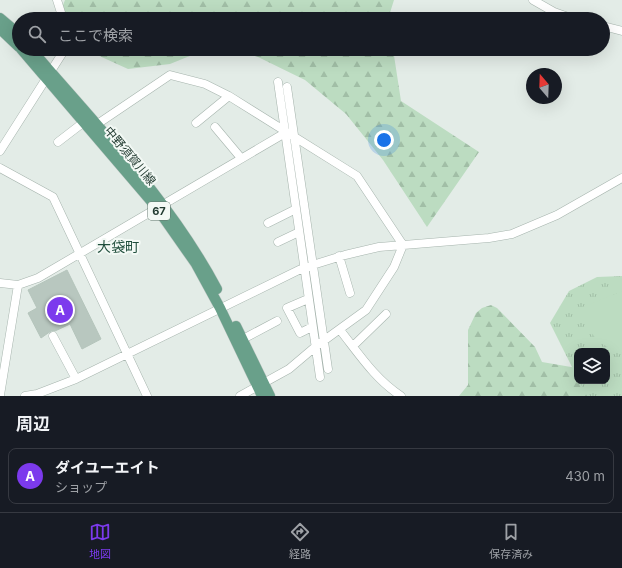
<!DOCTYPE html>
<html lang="ja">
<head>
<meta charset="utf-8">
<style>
  :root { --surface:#171b24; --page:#242831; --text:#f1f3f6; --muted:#9ea1a6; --line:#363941; --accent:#7c3aed }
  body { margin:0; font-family:Inter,"Noto Sans JP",sans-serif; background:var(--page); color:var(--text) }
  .controls { position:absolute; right:12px; bottom:12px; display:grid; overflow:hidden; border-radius:8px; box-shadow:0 4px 16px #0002 }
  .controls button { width:36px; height:36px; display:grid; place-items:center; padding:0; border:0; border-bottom:1px solid var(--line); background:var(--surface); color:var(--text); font:20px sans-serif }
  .compass { position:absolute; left:526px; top:68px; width:36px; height:36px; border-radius:50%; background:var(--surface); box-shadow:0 4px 16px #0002; rotate:341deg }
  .you { position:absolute; left:384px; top:140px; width:14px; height:14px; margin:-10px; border:3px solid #fff; border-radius:50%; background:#1a73e8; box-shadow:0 0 0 6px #1a73e833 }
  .badge { display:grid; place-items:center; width:26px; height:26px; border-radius:50%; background:var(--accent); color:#fff; font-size:13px; font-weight:700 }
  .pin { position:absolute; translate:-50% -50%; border:2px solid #fff; box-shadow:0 1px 4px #0006 }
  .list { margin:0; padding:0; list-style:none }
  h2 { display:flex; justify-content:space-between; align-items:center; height:52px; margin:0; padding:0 16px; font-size:17px }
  h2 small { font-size:13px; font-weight:400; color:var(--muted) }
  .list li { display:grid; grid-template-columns:26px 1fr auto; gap:12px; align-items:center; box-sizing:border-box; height:56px; margin:0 8px 8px; padding:0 8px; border:1px solid var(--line); border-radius:8px }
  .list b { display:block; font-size:15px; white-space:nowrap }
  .list p { margin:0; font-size:13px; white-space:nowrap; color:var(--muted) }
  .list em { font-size:13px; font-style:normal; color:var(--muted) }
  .icon { flex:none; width:22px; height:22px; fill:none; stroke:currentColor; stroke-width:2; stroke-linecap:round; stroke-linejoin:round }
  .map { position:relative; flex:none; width:622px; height:396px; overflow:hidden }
  .search { position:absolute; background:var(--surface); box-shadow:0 4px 16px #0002; left:12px; right:12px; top:12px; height:44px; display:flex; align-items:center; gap:10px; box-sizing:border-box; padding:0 14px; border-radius:22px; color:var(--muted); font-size:15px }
  .sheet { height:116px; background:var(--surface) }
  nav { display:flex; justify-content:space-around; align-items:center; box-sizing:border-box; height:56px; border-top:1px solid var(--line); background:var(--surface); font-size:11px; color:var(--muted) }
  nav a { display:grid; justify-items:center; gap:2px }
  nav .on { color:var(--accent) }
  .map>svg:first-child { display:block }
  .forest { fill:url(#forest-firs) }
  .park { fill:url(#park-tufts) }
  .pitch { fill:#bcdcc1 }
  .building { fill:#b8c7bf; stroke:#b5c5bc }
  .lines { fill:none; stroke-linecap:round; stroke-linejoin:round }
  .minor-casing { stroke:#a6b4ad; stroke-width:9 }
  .major-casing { stroke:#c1c8c6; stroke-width:11 }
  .minor { stroke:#fff; stroke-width:8 }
  .major { stroke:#69a08a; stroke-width:10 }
  .labels { text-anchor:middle; stroke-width:4; stroke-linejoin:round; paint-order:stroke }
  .shield { fill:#f3f9f5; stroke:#61756c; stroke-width:1 }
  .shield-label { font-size:11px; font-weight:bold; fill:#233c32 }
  .street-label { font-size:12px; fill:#233c32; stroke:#f3f9f5 }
  .quarter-label { font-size:14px; fill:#204e3c; stroke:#f3f9f5 }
</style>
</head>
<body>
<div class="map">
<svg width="622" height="396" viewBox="0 0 622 396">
  <defs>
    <pattern id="forest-firs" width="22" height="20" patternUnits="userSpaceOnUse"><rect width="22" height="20" fill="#bcdcc1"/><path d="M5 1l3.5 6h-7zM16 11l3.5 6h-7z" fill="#a1bea6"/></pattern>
    <pattern id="park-tufts" width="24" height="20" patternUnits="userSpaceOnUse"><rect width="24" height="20" fill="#bcdcc1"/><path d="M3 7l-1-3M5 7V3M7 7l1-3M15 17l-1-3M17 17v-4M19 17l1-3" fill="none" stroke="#a1bea6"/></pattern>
  </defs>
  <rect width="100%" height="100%" fill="#e3ece7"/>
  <path class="forest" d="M 65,0 L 394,0 L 388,19 L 65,19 L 63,5 Z
    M 84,49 L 207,49 L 170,64 L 128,69 Z
    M 234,49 L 393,49 L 401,101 L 479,152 L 427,227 L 383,160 L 346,114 L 305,80 L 258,57 Z
    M 491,305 L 497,308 L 535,347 L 542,362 L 577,368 L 577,381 L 607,381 L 622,396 L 459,396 L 468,385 L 468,330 L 476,313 L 482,308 Z"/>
  <path class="park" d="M 622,276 L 622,396 L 587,396 L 579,381 L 607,381 L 607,351 L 577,351 L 577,377 L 550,323 L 569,291 L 597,277 Z"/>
  <path class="pitch" d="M 622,291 L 622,352 C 598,347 587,330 578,309 Z"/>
  <path class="building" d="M 67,270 L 101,339 L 82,349 L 70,324 L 55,331 L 51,331 L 41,338 L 28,313 L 37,308 L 28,290 Z"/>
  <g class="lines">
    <g class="minor-casing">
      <path id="minor" d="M 57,0 L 63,19
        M 533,0 L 554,12 L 574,19
        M 603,26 L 622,31
        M 278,82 L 320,377
        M 287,87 L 328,369
        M 196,123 L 229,96
        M 93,127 L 170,75 L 205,84 L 229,96 L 357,176 L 403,245 L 394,267 L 366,310 L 315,347 L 289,369 L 240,396
        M 215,127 L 241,158
        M 58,142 L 84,122
        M 0,151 L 65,49
        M 0,168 L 53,197 L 147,396
        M 268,223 L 296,209
        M 278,242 L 299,232
        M 339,256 L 350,293
        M 0,283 L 18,285 L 38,278 L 285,133
        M 308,299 L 287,308 L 300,333 L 312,327
        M 340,330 C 359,354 375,379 401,396
        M 53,336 L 76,379
        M 243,339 L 277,321
        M 353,346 L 386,314
        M 0,395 L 18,285
        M 25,396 L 37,394 L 76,379 L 303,268 L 345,255 L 379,247 L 489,238 L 512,234 L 557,215 L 622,178"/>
    </g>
    <g class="major-casing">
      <path id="major" d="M 0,18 L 19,34
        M 0,29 L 19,47
        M 21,49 L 156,207 L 196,264 L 220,308 L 262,396
        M 31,49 C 97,126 169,199 217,289
        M 236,326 L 270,396"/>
    </g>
    <use href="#minor" class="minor"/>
    <use href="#major" class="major"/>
  </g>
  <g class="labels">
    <rect class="shield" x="148" y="202" width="22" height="18" rx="3"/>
    <g class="shield-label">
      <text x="159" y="215">67</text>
    </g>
    <g class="street-label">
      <text transform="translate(130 156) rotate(50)" y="4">中野須賀川線</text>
    </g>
    <g class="quarter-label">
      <text x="118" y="252">大袋町</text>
    </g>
  </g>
</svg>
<div class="controls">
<button><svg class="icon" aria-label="layers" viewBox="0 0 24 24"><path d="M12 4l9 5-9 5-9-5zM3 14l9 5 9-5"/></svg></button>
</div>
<svg class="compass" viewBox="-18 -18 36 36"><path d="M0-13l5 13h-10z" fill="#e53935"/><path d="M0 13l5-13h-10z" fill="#9ea1a6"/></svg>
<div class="you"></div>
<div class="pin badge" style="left:60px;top:310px">A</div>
<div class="search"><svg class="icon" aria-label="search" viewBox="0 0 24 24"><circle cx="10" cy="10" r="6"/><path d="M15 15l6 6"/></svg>ここで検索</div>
</div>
<section class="sheet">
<h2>周辺<small></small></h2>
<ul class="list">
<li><span class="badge">A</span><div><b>ダイユーエイト</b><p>ショップ</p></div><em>430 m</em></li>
</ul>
</section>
<nav>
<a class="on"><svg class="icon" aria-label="map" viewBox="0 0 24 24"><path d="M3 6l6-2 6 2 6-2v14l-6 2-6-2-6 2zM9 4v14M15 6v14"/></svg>地図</a>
<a><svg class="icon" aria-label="directions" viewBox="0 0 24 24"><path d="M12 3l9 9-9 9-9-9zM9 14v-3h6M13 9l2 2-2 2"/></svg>経路</a>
<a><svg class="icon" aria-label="saved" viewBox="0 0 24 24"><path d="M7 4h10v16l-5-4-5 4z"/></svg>保存済み</a>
</nav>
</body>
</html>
